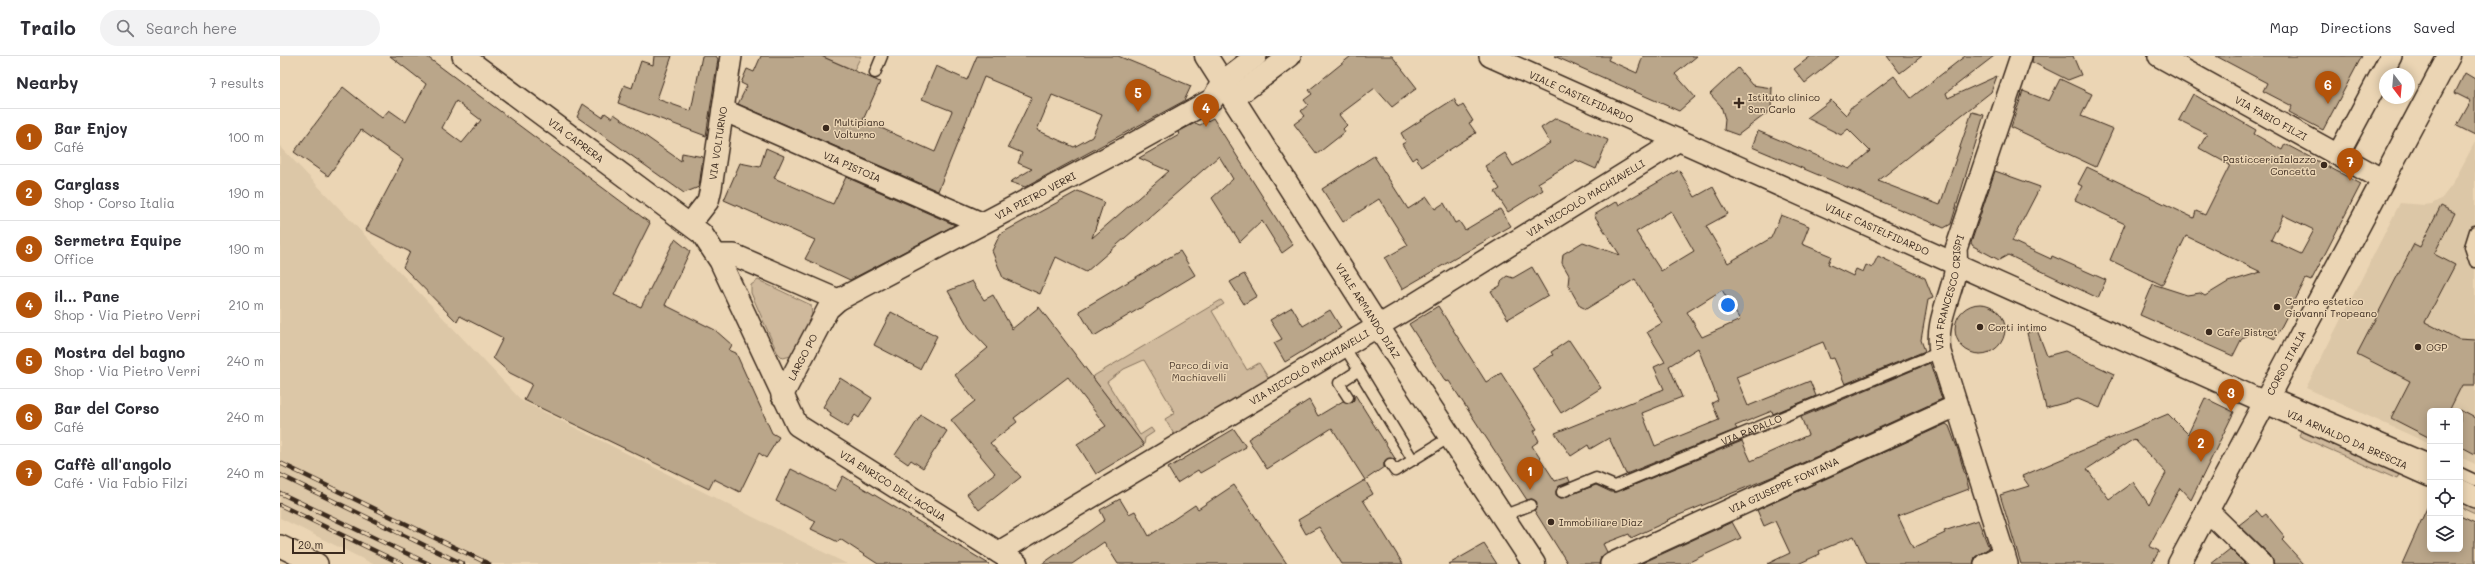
<!DOCTYPE html>
<html lang="en">
<head>
<meta charset="utf-8">
<style>
  :root { --surface:#fff; --page:#f2f2f3; --text:#2b2b33; --muted:#7c7c81; --line:#e1e1e2; --accent:#b45309 }
  body { margin:0; font-family:Mali,sans-serif; background:var(--page); color:var(--text) }
  .controls { position:absolute; right:12px; bottom:12px; display:grid; overflow:hidden; border-radius:6px; box-shadow:0 2px 10px #0003 }
  .controls button { width:36px; height:36px; display:grid; place-items:center; padding:0; border:0; border-bottom:1px solid var(--line); background:var(--surface); color:var(--text); font:20px sans-serif }
  .compass { position:absolute; left:2099px; top:12px; width:36px; height:36px; border-radius:50%; background:var(--surface); box-shadow:0 2px 10px #0003; rotate:164deg }
  .scale { position:absolute; left:12px; bottom:10px; width:53px; box-sizing:border-box; padding-left:4px; border:2px solid #3b2a1e; border-top:0; font-size:11px; line-height:14px; white-space:nowrap; color:#3b2a1e; -webkit-text-stroke:3px #ebd5b4; paint-order:stroke }
  .you { position:absolute; left:1448px; top:249px; width:14px; height:14px; margin:-10px; border:3px solid #fff; border-radius:50%; background:#1a73e8; box-shadow:0 0 0 6px #1a73e833 }
  .badge { display:grid; place-items:center; width:26px; height:26px; border-radius:50%; background:var(--accent); color:#fff; font-size:13px; font-weight:700 }
  .pin { position:absolute; translate:-50% -33px; filter:drop-shadow(0 1px 2px #0008) }
  .pin::after { content:''; position:absolute; top:21px; width:14px; height:12px; background:inherit; clip-path:polygon(0 0,100% 0,50% 100%) }
  .list { margin:0; padding:0; list-style:none }
  h2 { display:flex; justify-content:space-between; align-items:center; height:52px; margin:0; padding:0 16px; font-size:17px }
  h2 small { font-size:13px; font-weight:400; color:var(--muted) }
  .list li { display:grid; grid-template-columns:26px 1fr auto; gap:12px; align-items:center; box-sizing:border-box; height:56px; padding:0 16px; border-top:1px solid var(--line) }
  .list b { display:block; font-size:15px; white-space:nowrap }
  .list p { margin:0; font-size:13px; white-space:nowrap; color:var(--muted) }
  .list em { font-size:13px; font-style:normal; color:var(--muted) }
  .icon { flex:none; width:22px; height:22px; fill:none; stroke:currentColor; stroke-width:2; stroke-linecap:round; stroke-linejoin:round }
  .map { position:relative; flex:none; width:2195px; height:508px; overflow:hidden }
  header { display:flex; align-items:center; gap:24px; box-sizing:border-box; height:56px; padding:0 20px; background:var(--surface); border-bottom:1px solid var(--line) }
  header strong { font-size:19px }
  nav { display:flex; gap:22px; margin-inline-start:auto; font-size:14px }
  .search { width:280px; height:36px; background:var(--page); display:flex; align-items:center; gap:10px; box-sizing:border-box; padding:0 14px; border-radius:22px; color:var(--muted); font-size:15px }
  main { display:flex }
  aside { flex:1; background:var(--surface) }
  .map>svg:first-child { display:block }
  .built { fill:#dcc7a7 }
  .green { fill:#cfb99c; stroke:#85725d }
  .building { fill:#baa68a; stroke:#3b2a1e; fill-rule:evenodd }
  .lines { fill:none; stroke-linecap:round; stroke-linejoin:round }
  .lane-casing { stroke:#3b2a1e; stroke-width:13 }
  .street-casing { stroke:#3b2a1e; stroke-width:24 }
  .secondary-casing { stroke:#3b2a1e; stroke-width:25 }
  .lane { stroke:#ebd5b4; stroke-width:10 }
  .street { stroke:#ebd5b4; stroke-width:21 }
  .secondary { stroke:#ebd5b4; stroke-width:22 }
  .rail-casing { stroke:#3b2a1e; stroke-width:4.5 }
  .rail { stroke:#ebd5b4; stroke-width:3; stroke-dasharray:9; stroke-linecap:butt }
  .poi-dot { fill:#3b2a1e; stroke:#ebd5b4; stroke-width:1.5 }
  .labels { text-anchor:middle; stroke-width:3; stroke-linejoin:round; paint-order:stroke }
  .street-label { font-size:10px; fill:#3b2a1e; stroke:#ebd5b4 }
  .poi-label { font-size:10px; fill:#3b2a1e; stroke:#ebd5b4; text-anchor:start }
  .park-label { font-size:10px; fill:#513f31; stroke:#ebd5b4 }
</style>
</head>
<body>
<header>
<strong>Trailo</strong>
<div class="search"><svg class="icon" aria-label="search" viewBox="0 0 24 24"><circle cx="10" cy="10" r="6"/><path d="M15 15l6 6"/></svg>Search here</div>
<nav><a>Map</a><a>Directions</a><a>Saved</a></nav>
</header>
<main>
<aside>
<h2>Nearby<small>7 results</small></h2>
<ul class="list">
<li><span class="badge">1</span><div><b>Bar Enjoy</b><p>Café</p></div><em>100 m</em></li>
<li><span class="badge">2</span><div><b>Carglass</b><p>Shop · Corso Italia</p></div><em>190 m</em></li>
<li><span class="badge">3</span><div><b>Sermetra Equipe</b><p>Office</p></div><em>190 m</em></li>
<li><span class="badge">4</span><div><b>il... Pane</b><p>Shop · Via Pietro Verri</p></div><em>210 m</em></li>
<li><span class="badge">5</span><div><b>Mostra del bagno</b><p>Shop · Via Pietro Verri</p></div><em>240 m</em></li>
<li><span class="badge">6</span><div><b>Bar del Corso</b><p>Café</p></div><em>240 m</em></li>
<li><span class="badge">7</span><div><b>Caffè all'angolo</b><p>Café · Via Fabio Filzi</p></div><em>240 m</em></li>
</ul>
</aside>
<div class="map">
<svg width="2195" height="508" viewBox="0 0 2195 508">
  <rect width="100%" height="100%" fill="#ebd5b4"/>
  <filter id="ink" filterUnits="userSpaceOnUse"><feTurbulence type="fractalNoise" baseFrequency=".025" numOctaves="2"/><feDisplacementMap in="SourceGraphic" scale="8" xChannelSelector="R" yChannelSelector="G"/><feConvolveMatrix kernelMatrix="1 2 1 2 8 2 1 2 1" color-interpolation-filters="sRGB"/></filter>
  <g filter="url(#ink)">
    <path class="built" d="M 2195,86 L 2195,408 L 2180,401 L 2180,355 L 2150,355 L 2150,388 L 2026,332 L 2120,147 L 2144,149 L 2152,148 L 2162,142 L 2172,129 Z
      M 0,90 L 242,345 L 567,508 L 93,508 L 0,462 Z"/>
    <path class="green" d="M 541,0 L 581,0 L 574,14 Z
      M 478,224 L 531,249 L 532,260 L 511,300 L 503,302 L 497,296 L 471,237 L 471,229 Z
      M 941,244 L 944,248 L 932,255 L 967,314 L 979,307 L 989,323 L 895,380 L 885,363 L 895,357 L 864,304 L 844,313 L 827,326 L 860,379 L 871,372 L 874,376 L 865,382 L 864,389 L 812,321 Z
      M 2021,375 L 2119,418 L 2117,423 L 2019,380 Z
      M 2180,444 L 2195,451 L 2195,458 L 2180,451 Z"/>
    <path class="building" d="M 110,0 L 146,0 L 370,167 L 334,239 L 361,251 L 395,183 L 410,195 L 385,249 L 435,274 L 452,289 L 449,294 L 456,297 L 492,377 L 499,381 L 486,402 L 479,397 L 460,436 L 434,423 L 429,433 L 244,344 L 252,328 L 230,317 L 213,302 L 223,282 L 180,260 L 177,266 L 123,211 L 130,196 L 86,174 L 123,104 L 81,74 L 48,120 L 14,96 L 63,31 L 102,62 L 109,54 L 126,66 L 146,28 ZM 176,45 L 201,64 L 182,87 L 162,72 Z
      M 374,0 L 392,0 L 377,43 L 411,55 L 422,0 L 436,0 L 438,3 L 426,80 L 338,47 L 344,29 L 352,32 L 361,5 L 373,9 Z
      M 481,0 L 541,0 L 600,26 L 583,64 L 655,96 L 672,55 L 642,43 L 656,10 L 687,24 L 697,0 L 838,0 L 911,30 L 904,45 L 745,131 L 730,126 L 752,113 L 738,107 L 742,97 L 728,91 L 752,41 L 704,21 L 658,135 L 458,48 L 467,30 L 461,27 L 467,13 L 474,16 ZM 772,39 L 822,59 L 812,81 L 794,91 L 757,74 Z
      M 1071,0 L 1112,0 L 1137,32 L 1112,51 L 1095,32 L 1059,59 L 1067,69 L 1063,73 L 1065,76 L 1037,98 L 1014,68 L 1025,60 L 1021,55 L 1028,49 L 1024,44 L 1032,38 L 1029,34 Z
      M 1274,0 L 1330,0 L 1328,4 L 1357,17 L 1363,0 L 1417,0 L 1395,18 L 1415,41 L 1399,55 Z
      M 1531,0 L 1559,0 L 1525,27 L 1514,13 Z
      M 1607,0 L 1642,0 L 1620,17 Z
      M 1685,0 L 1714,0 L 1666,37 L 1668,42 L 1717,20 L 1711,36 L 1598,125 L 1660,149 L 1692,56 L 1704,59 L 1671,168 L 1664,172 L 1472,91 L 1478,75 L 1569,113 L 1590,95 L 1568,73 L 1561,79 L 1527,62 L 1551,44 L 1566,59 L 1571,51 L 1573,51 L 1614,20 L 1631,42 Z
      M 1753,0 L 1793,0 L 1801,19 L 1788,24 L 1752,6 Z
      M 1936,0 L 2082,0 L 2043,74 L 2009,56 L 2012,50 L 1983,35 L 1987,27 Z
      M 1458,12 L 1472,29 L 1492,32 L 1491,54 L 1458,79 L 1444,74 L 1445,63 L 1441,50 L 1430,38 Z
      M 2185,17 L 2195,23 L 2195,79 L 2177,70 L 2191,45 L 2175,37 Z
      M 1780,23 L 1812,38 L 1801,60 L 1833,73 L 1816,111 L 1731,71 L 1743,35 L 1769,45 Z
      M 1913,38 L 1976,74 L 1974,78 L 2002,94 L 2005,88 L 2081,128 L 2031,225 L 2026,223 L 1995,283 L 1978,275 L 1969,277 L 1961,284 L 1953,300 L 1860,259 L 1873,228 L 1907,239 L 1920,237 L 1925,240 L 1948,226 L 1981,216 L 1906,180 L 1882,229 L 1830,204 L 1845,168 L 1795,144 L 1802,130 L 1798,128 L 1807,111 L 1914,162 L 1916,155 L 1925,159 L 1950,109 L 1919,92 L 1927,78 L 1899,64 ZM 2003,159 L 2034,174 L 2021,198 L 1991,184 Z
      M 1174,43 L 1179,52 L 1183,49 L 1193,65 L 1189,67 L 1196,77 L 1142,111 L 1136,101 L 1132,104 L 1122,88 L 1126,86 L 1121,77 Z
      M 303,48 L 322,61 L 325,57 L 332,62 L 334,58 L 401,105 L 402,97 L 423,101 L 419,131 L 404,137 L 314,73 L 297,61 Z
      M 933,62 L 1013,189 L 1002,197 L 982,165 L 960,186 L 932,142 L 953,123 L 939,100 L 806,216 L 776,201 L 760,238 L 723,222 L 712,195 L 720,178 L 798,135 L 824,146 L 812,182 L 889,115 L 859,102 L 899,79 L 898,76 L 915,67 L 920,69 Z
      M 1276,62 L 1328,84 L 1316,113 L 1296,104 L 1258,127 L 1263,134 L 1228,156 L 1215,136 L 1220,133 L 1205,110 L 1225,97 L 1233,110 L 1270,87 L 1261,72 Z
      M 486,92 L 504,100 L 494,122 L 553,148 L 566,121 L 675,169 L 570,224 L 525,203 L 535,184 L 444,144 L 460,107 L 480,111 Z
      M 1094,100 L 1128,153 L 1147,141 L 1155,153 L 1164,147 L 1175,167 L 1179,165 L 1185,174 L 1220,153 L 1231,170 L 1122,233 L 1105,202 L 1128,189 L 1099,143 L 1063,166 L 1042,133 Z
      M 1399,114 L 1415,141 L 1433,131 L 1448,158 L 1426,170 L 1448,207 L 1491,182 L 1501,159 L 1529,170 L 1522,188 L 1551,200 L 1548,208 L 1573,220 L 1576,213 L 1583,216 L 1586,209 L 1592,212 L 1598,200 L 1645,222 L 1653,242 L 1648,244 L 1641,284 L 1645,295 L 1565,328 L 1554,302 L 1550,303 L 1543,286 L 1456,321 L 1468,350 L 1530,325 L 1536,340 L 1493,358 L 1492,355 L 1455,370 L 1457,373 L 1346,418 L 1329,382 L 1310,393 L 1308,389 L 1291,400 L 1275,377 L 1384,333 L 1374,311 L 1385,306 L 1367,276 L 1382,267 L 1355,223 L 1306,253 L 1300,250 L 1288,229 L 1289,219 L 1282,207 L 1283,198 L 1303,186 L 1340,199 L 1314,159 L 1337,145 L 1339,149 ZM 1391,155 L 1414,195 L 1381,215 L 1356,176 ZM 1442,234 L 1460,264 L 1422,281 L 1407,256 ZM 1418,292 L 1438,344 L 1432,347 L 1439,364 L 1375,390 L 1362,357 L 1402,341 L 1389,310 Z
      M 1715,115 L 1760,131 L 1732,185 L 1771,203 L 1772,200 L 1826,224 L 1818,242 L 1728,199 L 1719,204 L 1693,190 L 1691,187 Z
      M 2161,150 L 2175,157 L 2154,198 L 2175,209 L 2145,266 L 2178,283 L 2195,284 L 2195,329 L 2182,329 L 2169,355 L 2150,355 L 2150,382 L 2111,362 L 2130,325 L 2077,298 L 2134,188 L 2140,191 Z
      M 900,195 L 915,219 L 814,280 L 799,255 Z
      M 1252,211 L 1268,239 L 1228,263 L 1211,235 L 1220,230 L 1222,224 L 1227,220 L 1233,222 Z
      M 964,218 L 977,240 L 964,248 L 950,226 Z
      M 692,225 L 704,244 L 713,239 L 732,273 L 759,251 L 864,389 L 816,418 L 797,388 L 826,370 L 788,321 L 734,362 L 737,366 L 710,387 L 741,421 L 699,454 L 687,438 L 715,417 L 671,364 L 695,345 L 675,319 L 708,292 L 689,272 L 668,235 Z
      M1675 273a25 25 0 1 1 50 0a25 25 0 1 1-50 0Z
      M 1158,250 L 1206,326 L 1221,317 L 1257,373 L 1254,375 L 1259,385 L 1252,390 L 1275,425 L 1288,421 L 1290,426 L 1279,430 L 1276,435 L 1276,439 L 1281,442 L 1316,429 L 1331,436 L 1337,436 L 1462,385 L 1471,405 L 1528,379 L 1521,361 L 1650,307 L 1662,343 L 1494,420 L 1387,464 L 1388,465 L 1351,482 L 1349,478 L 1323,488 L 1327,496 L 1321,501 L 1319,508 L 1288,508 L 1254,454 L 1257,446 L 1252,443 L 1247,444 L 1169,325 L 1166,326 L 1129,268 Z
      M 1012,251 L 1023,270 L 1050,254 L 1061,272 L 1005,306 L 994,287 L 1002,283 L 990,264 Z
      M 611,256 L 657,280 L 640,313 L 594,289 Z
      M 1757,274 L 1767,300 L 1785,295 L 1834,318 L 1820,352 L 1798,343 L 1766,352 L 1747,277 Z
      M 1289,284 L 1321,332 L 1281,357 L 1252,312 L 1273,299 L 1271,296 Z
      M 560,322 L 592,342 L 579,362 L 575,359 L 568,371 L 550,360 L 551,357 L 543,351 Z
      M 1074,337 L 1116,404 L 1107,403 L 1104,406 L 1104,411 L 1085,424 L 1052,372 L 987,413 L 968,383 L 1029,344 L 1038,360 L 1063,345 L 1071,347 L 1074,344 Z
      M 1925,342 L 1954,356 L 1911,444 L 1900,432 L 1869,490 L 1879,495 L 1872,508 L 1741,508 L 1720,439 L 1749,430 L 1742,420 L 1888,358 L 1908,378 ZM 1854,383 L 1886,417 L 1869,449 L 1853,426 L 1829,443 L 1807,413 Z
      M 2180,354 L 2195,362 L 2195,398 L 2180,390 Z
      M 641,359 L 667,375 L 643,412 L 631,404 L 628,408 L 615,399 Z
      M 1666,368 L 1669,370 L 1678,394 L 1689,433 L 1618,460 L 1633,492 L 1665,477 L 1664,475 L 1698,464 L 1709,492 L 1695,501 L 1693,508 L 1587,508 L 1574,480 L 1539,495 L 1540,498 L 1518,508 L 1487,508 L 1510,497 L 1495,465 L 1484,470 L 1477,454 Z
      M 954,373 L 966,391 L 920,417 L 918,414 L 897,427 L 888,412 Z
      M 511,413 L 555,435 L 563,420 L 709,508 L 598,508 L 560,483 L 558,486 L 531,473 L 536,465 L 496,445 Z
      M 1085,424 L 1093,438 L 1083,444 L 1123,508 L 1062,508 L 1039,471 L 1026,478 L 1018,464 Z
      M 954,429 L 1007,508 L 838,508 L 824,486 L 792,508 L 762,508 L 825,464 L 820,454 L 840,443 L 849,458 L 855,455 L 869,480 L 915,449 L 918,453 Z
      M 2150,445 L 2150,493 L 2180,493 L 2180,460 L 2195,467 L 2195,508 L 2122,508 Z
      M 1977,455 L 1982,461 L 1986,458 L 2005,481 L 2002,484 L 2024,508 L 1994,508 L 1990,499 L 1959,469 Z
      M 1452,466 L 1461,482 L 1405,508 L 1360,508 Z
      M 1204,488 L 1217,508 L 1169,508 Z
      M 1950,493 L 1965,508 L 1931,508 Z"/>
    <g class="lines">
      <g class="lane-casing">
        <g id="lane">
          <path d="M 595,17 L 602,0"/>
          <path d="M 2195,175 L 2190,191 L 2195,206"/>
          <path d="M 1064,290 L 1133,404"/>
          <path d="M 1990,336 L 2150,404"/>
          <path d="M 1068,341 L 1059,327 L 1079,314"/>
          <path d="M 1110,408 L 1115,415 L 1170,381"/>
          <path d="M 2180,417 L 2195,424"/>
          <path id="s1" d="M 1282,436 L 1316,422 L 1335,430 L 1660,296"/>
          <path d="M 1222,460 L 1251,449"/>
        </g>
      </g>
      <g class="street-casing">
        <g id="street">
          <path id="s2" d="M 183,0 L 422,178 L 440,205 L 517,369 L 737,508"/>
          <path id="s3" d="M 1210,0 L 2150,420"/>
          <path id="s4" d="M 1879,0 L 2103,124"/>
          <path d="M 953,43 L 1010,0"/>
          <path id="s5" d="M 443,54 L 701,167"/>
          <path d="M 2058,99 L 2111,0"/>
          <path id="s6" d="M 410,168 L 428,145 L 431,132 L 451,0"/>
          <path d="M 437,199 L 454,199 L 558,244"/>
          <path id="s7" d="M 502,340 L 548,253 L 558,244 L 849,90 L 933,43 L 942,26 L 976,0"/>
          <path d="M 2180,434 L 2195,441"/>
          <path d="M 1927,454 L 1982,508"/>
          <path d="M 0,490 L 37,508"/>
          <path id="s8" d="M 719,496 L 1125,254 L 1399,84"/>
          <path id="s9" d="M 1331,508 L 1676,350"/>
          <path d="M 1705,508 L 1724,498"/>
          <path id="s10" d="M 1727,508 L 1660,296 C 1654,258 1680,230 1676,193 L 1741,0"/>
        </g>
      </g>
      <g class="secondary-casing">
        <g id="secondary">
          <path id="s11" d="M 926,0 L 1115,297 L 1254,508"/>
          <path id="s12" d="M 1899,508 L 2169,0"/>
        </g>
      </g>
      <use href="#lane" class="lane"/>
      <use href="#street" class="street"/>
      <use href="#secondary" class="secondary"/>
      <g class="rail-casing">
        <path id="rail" d="M 0,407 L 209,508
          M 0,419 L 183,508
          M 0,437 L 149,508
          M 0,449 L 122,508"/>
      </g>
      <use href="#rail" class="rail"/>
    </g>
  </g>
  <g class="poi-dot">
    <path d="M1457 41h4v4h4v4h-4v4h-4v-4h-4v-4h4z"/>
    <circle cx="546" cy="72" r="4"/>
    <circle cx="2044" cy="109" r="4"/>
    <circle cx="1997" cy="251" r="4"/>
    <circle cx="1700" cy="271" r="4"/>
    <circle cx="1929" cy="276" r="4"/>
    <circle cx="2138" cy="291" r="4"/>
    <circle cx="1271" cy="466" r="4"/>
  </g>
  <g class="labels">
    <g class="street-label">
      <text dy="4" stroke="none"><textPath href="#s3" startOffset="100">VIALE CASTELFIDARDO</textPath></text>
      <text dy="4" stroke="none"><textPath href="#s4" startOffset="128">VIA FABIO FILZI</textPath></text>
      <text dy="4" stroke="none"><textPath href="#s2" startOffset="141">VIA CAPRERA</textPath></text>
      <text dy="4" stroke="none"><textPath href="#s6" startOffset="88">VIA VOLTURNO</textPath></text>
      <text dy="4" stroke="none"><textPath href="#s5" startOffset="141">VIA PISTOIA</textPath></text>
      <text dy="4" stroke="none"><textPath href="#s7" startOffset="335">VIA PIETRO VERRI</textPath></text>
      <text dy="4" stroke="none"><textPath href="#s8" startOffset="685">VIA NICCOLÒ MACHIAVELLI</textPath></text>
      <text dy="4" stroke="none"><textPath href="#s3" startOffset="424">VIALE CASTELFIDARDO</textPath></text>
      <text dy="4" stroke="none"><textPath href="#s10" startOffset="283">VIA FRANCESCO CRISPI</textPath></text>
      <text dy="4" stroke="none"><textPath href="#s11" startOffset="302">VIALE ARMANDO DIAZ</textPath></text>
      <text dy="4" stroke="none"><textPath href="#s7" startOffset="44">LARGO PO</textPath></text>
      <text dy="4" stroke="none"><textPath href="#s12" startOffset="228">CORSO ITALIA</textPath></text>
      <text dy="4" stroke="none"><textPath href="#s8" startOffset="361">VIA NICCOLÒ MACHIAVELLI</textPath></text>
      <text dy="4" stroke="none"><textPath href="#s1" startOffset="205">VIA RAPALLO</textPath></text>
      <text dy="4" stroke="none"><textPath href="#s3" startOffset="939">VIA ARNALDO DA BRESCIA</textPath></text>
      <text dy="4" stroke="none"><textPath href="#s9" startOffset="190">VIA GIUSEPPE FONTANA</textPath></text>
      <text dy="4" stroke="none"><textPath href="#s2" startOffset="625">VIA ENRICO DELL'ACQUA</textPath></text>
    </g>
    <g class="poi-label">
      <text x="1468" y="45">Istituto clinico<tspan x="1468" dy="12">San Carlo</tspan></text>
      <text x="554" y="70">Multipiano<tspan x="554" dy="12">Volturno</tspan></text>
      <text x="2036" y="107" text-anchor="end">PasticceriaIalazzo<tspan x="2036" dy="12">Concetta</tspan></text>
      <text x="2005" y="249">Centro estetico<tspan x="2005" dy="12">Giovanni Tropeano</tspan></text>
      <text x="1708" y="275">Corti intimo</text>
      <text x="1937" y="280">Cafe Bistrot</text>
      <text x="2146" y="295">OGP</text>
      <text x="1279" y="470">Immobiliare Diaz</text>
    </g>
    <g class="park-label">
      <text x="919" y="313">Parco di via<tspan x="919" dy="12">Machiavelli</tspan></text>
    </g>
  </g>
</svg>
<div class="controls">
<button>+</button>
<button>−</button>
<button><svg class="icon" aria-label="locate" viewBox="0 0 24 24"><circle cx="12" cy="12" r="6"/><path d="M12 2v4M12 18v4M2 12h4M18 12h4"/></svg></button>
<button><svg class="icon" aria-label="layers" viewBox="0 0 24 24"><path d="M12 4l9 5-9 5-9-5zM3 14l9 5 9-5"/></svg></button>
</div>
<svg class="compass" viewBox="-18 -18 36 36"><path d="M0-13l5 13h-10z" fill="#e53935"/><path d="M0 13l5-13h-10z" fill="#7c7c81"/></svg>
<div class="scale">20 m</div>
<div class="you"></div>
<div class="pin badge" style="left:1250px;top:434px">1</div>
<div class="pin badge" style="left:1921px;top:406px">2</div>
<div class="pin badge" style="left:1951px;top:356px">3</div>
<div class="pin badge" style="left:926px;top:71px">4</div>
<div class="pin badge" style="left:858px;top:56px">5</div>
<div class="pin badge" style="left:2048px;top:48px">6</div>
<div class="pin badge" style="left:2070px;top:125px">7</div>
</div>
</main>
</body>
</html>
